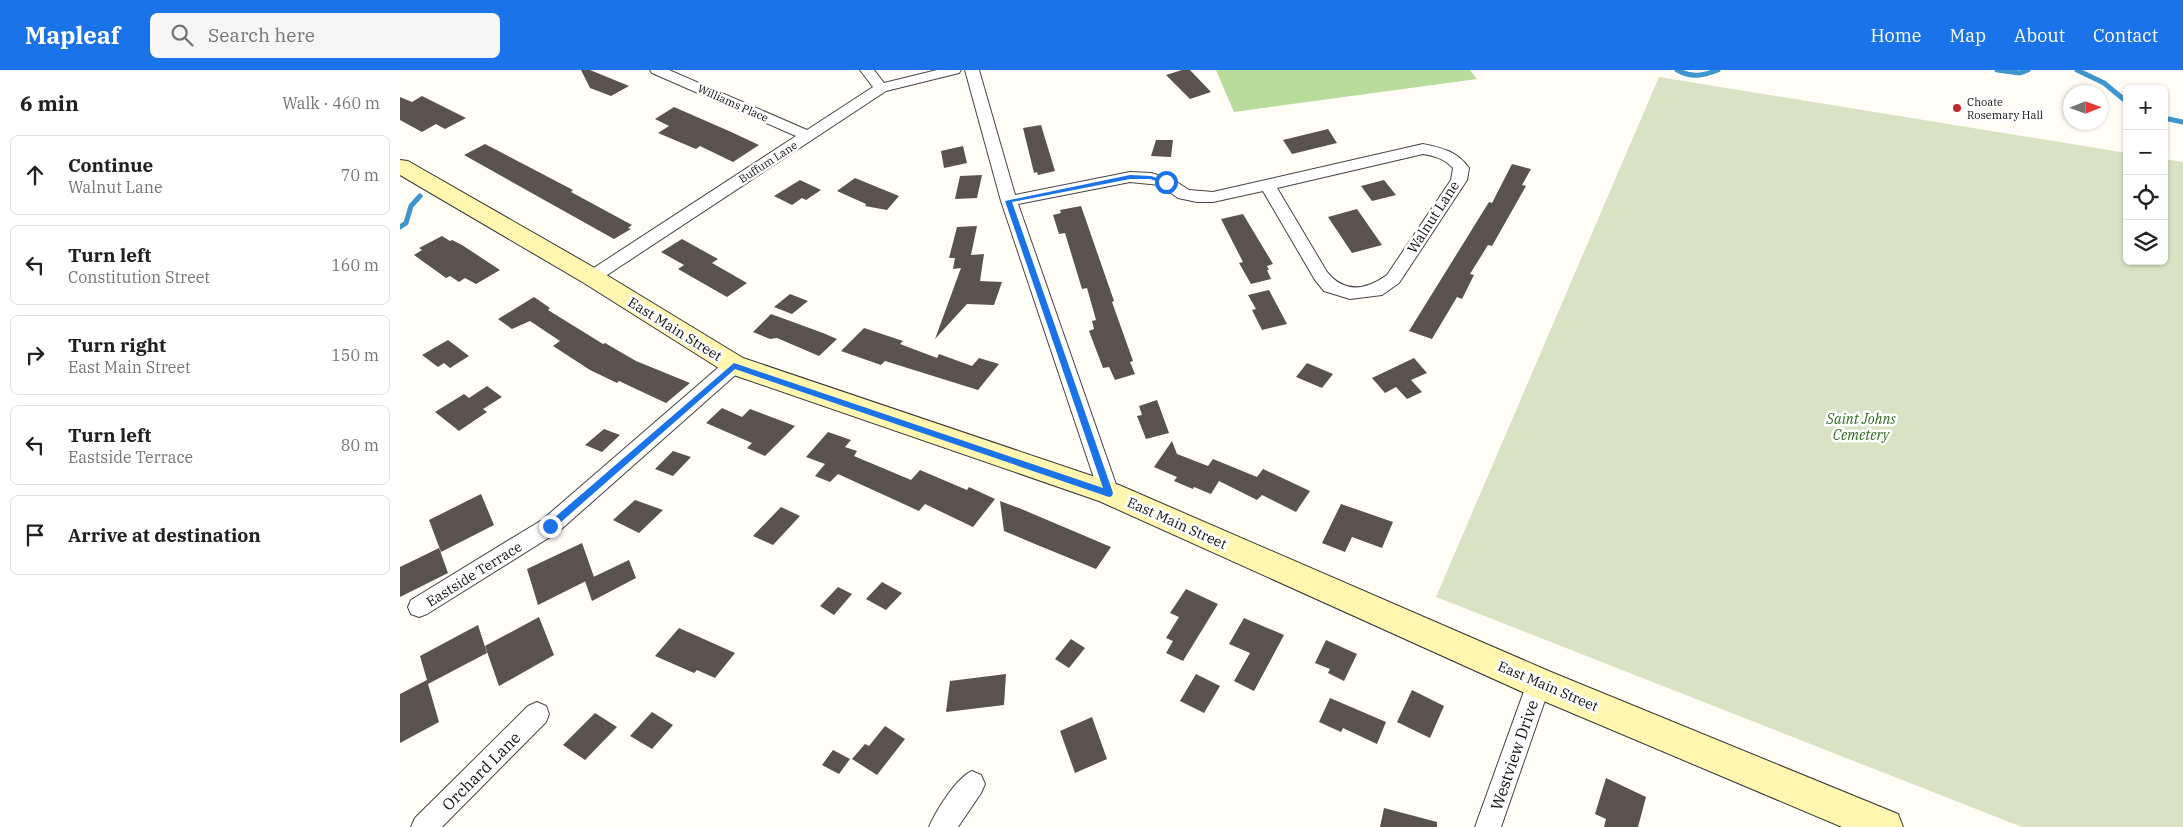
<!DOCTYPE html>
<html lang="en">
<head>
<meta charset="utf-8">
<style>
  :root { --surface:#fff; --page:#f6f6f6; --text:#202124; --muted:#757577; --line:#e0e0e0; --accent:#1a73e8 }
  body { margin:0; font-family:"IBM Plex Serif",serif; background:var(--page); color:var(--text) }
  .controls { position:absolute; right:15px; top:15px; display:grid; overflow:hidden; border-radius:8px; box-shadow:0 1px 4px #0004 }
  .controls button { width:45px; height:45px; display:grid; place-items:center; padding:0; border:0; border-bottom:1px solid var(--line); background:var(--surface); color:var(--text); font:25px sans-serif }
  .compass { position:absolute; left:1663px; top:15px; width:45px; height:45px; border-radius:50%; background:var(--surface); box-shadow:0 1px 4px #0004; rotate:89deg }
  .stop { position:absolute; width:15px; height:15px; margin:-11px; border:4px solid #1a73e8; border-radius:50%; background:#fff }
  .stop.end { background:#1a73e8; border-color:#fff; box-shadow:0 1px 5px #0008 }
  .list { margin:0; padding:0; list-style:none }
  h2 { display:flex; justify-content:space-between; align-items:center; height:65px; margin:0; padding:0 20px; font-size:21px }
  h2 small { font-size:16px; font-weight:400; color:var(--muted) }
  .list li { display:grid; grid-template-columns:32px 1fr auto; gap:15px; align-items:center; box-sizing:border-box; height:80px; margin:0 10px 10px; padding:0 10px; border:1px solid var(--line); border-radius:8px }
  .list b { display:block; font-size:19px; white-space:nowrap }
  .list p { margin:0; font-size:16px; white-space:nowrap; color:var(--muted) }
  .list em { font-size:16px; font-style:normal; color:var(--muted) }
  .icon { flex:none; width:28px; height:28px; fill:none; stroke:currentColor; stroke-width:2; stroke-linecap:round; stroke-linejoin:round }
  .map { position:relative; flex:none; width:1783px; height:757px; overflow:hidden }
  header { display:flex; align-items:center; gap:30px; box-sizing:border-box; height:70px; padding:0 25px; background:var(--accent); color:#fff }
  header strong { font-size:24px }
  nav { display:flex; gap:28px; margin-inline-start:auto; font-size:18px }
  .search { width:350px; height:45px; background:var(--page); display:flex; align-items:center; gap:12px; box-sizing:border-box; padding:0 18px; border-radius:8px; color:var(--muted); font-size:19px }
  main { display:flex }
  aside { flex:1; background:var(--surface) }
  .map>svg:first-child { display:block }
  .forest { fill:#b9dc9c }
  .cemetery { fill:#d9e3c4 }
  .lines { fill:none; stroke-linecap:round; stroke-linejoin:round }
  .stream { stroke:#3f96cf; stroke-width:5 }
  .building { fill:#5a524d }
  .street-casing { stroke:#444; stroke-width:2 }
  .secondary-casing { stroke:#333; stroke-width:2 }
  .street { fill:#fff; fill-rule:evenodd }
  .secondary { fill:#fff6b0; fill-rule:evenodd }
  .route { fill:#1a73e8 }
  .poi-dot { fill:#c4262e; stroke:#fff; stroke-width:2 }
  .labels { text-anchor:middle; stroke-width:5; stroke-linejoin:round; paint-order:stroke }
  .far-poi-label { font-size:11px; fill:#111; stroke:#fff; text-anchor:start }
  .far-street-label { font-size:11px; fill:#111; stroke:#fff }
  .street-label { font-size:14px; fill:#111; stroke:#fff }
  .park-label { font-size:14px; font-style:italic; fill:#2f6b1f; stroke:#fff }
  .near-street-label { font-size:16px; fill:#111; stroke:#fff }
</style>
</head>
<body>
<header>
<strong>Mapleaf</strong>
<div class="search"><svg class="icon" aria-label="search" viewBox="0 0 24 24"><circle cx="10" cy="10" r="6"/><path d="M15 15l6 6"/></svg>Search here</div>
<nav><a>Home</a><a>Map</a><a>About</a><a>Contact</a></nav>
</header>
<main>
<aside>
<h2>6 min<small>Walk · 460 m</small></h2>
<ul class="list">
<li><svg class="icon" aria-label="ahead" viewBox="0 0 24 24"><path d="M12 20V5M6 11l6-6 6 6"/></svg><div><b>Continue</b><p>Walnut Lane</p></div><em>70 m</em></li>
<li><svg class="icon" aria-label="left" viewBox="0 0 24 24"><path d="M17 20v-9H6M10 6l-5 5 5 5"/></svg><div><b>Turn left</b><p>Constitution Street</p></div><em>160 m</em></li>
<li><svg class="icon" aria-label="right" viewBox="0 0 24 24"><path d="M7 20v-9h11M14 6l5 5-5 5"/></svg><div><b>Turn right</b><p>East Main Street</p></div><em>150 m</em></li>
<li><svg class="icon" aria-label="left" viewBox="0 0 24 24"><path d="M17 20v-9H6M10 6l-5 5 5 5"/></svg><div><b>Turn left</b><p>Eastside Terrace</p></div><em>80 m</em></li>
<li><svg class="icon" aria-label="arrive" viewBox="0 0 24 24"><path d="M6 21V4h12l-3 4 3 4H6"/></svg><div><b>Arrive at destination</b></div></li>
</ul>
</aside>
<div class="map">
<svg width="1783" height="757" viewBox="0 0 1783 757">
  <rect width="100%" height="100%" fill="#fffdf5"/>
  <path class="forest" d="M 816,0 L 1070,0 L 1077,9 L 834,42 Z"/>
  <path class="cemetery" d="M 1259,7 L 1727,83 L 1727,191 L 1764,191 L 1764,89 L 1783,92 L 1783,757 L 1622,757 L 1036,527 Z"/>
  <g class="lines">
    <path class="stream" d="M 1277,0 C 1292,8 1302,6 1318,0
      M 1597,0 L 1620,3 L 1628,0
      M 1677,0 L 1704,13 L 1727,32
      M 1764,48 L 1783,52
      M 0,157 L 6,153 L 11,136 L 20,126"/>
  </g>
  <path class="building" d="M 181,0 L 190,0 L 229,16 L 211,26 L 190,18 Z
    M 782,0 L 790,0 L 811,22 L 790,29 L 766,5 Z
    M 22,26 L 66,48 L 45,59 L 36,54 L 22,62 L 0,50 L 0,27 L 12,32 Z
    M 274,37 L 329,61 L 359,75 L 333,92 L 300,76 L 296,79 L 258,63 L 269,56 L 255,49 Z
    M 641,55 L 655,101 L 638,105 L 637,102 L 634,103 L 623,58 Z
    M 928,59 L 937,73 L 892,84 L 883,70 Z
    M 756,70 L 773,70 L 771,87 L 751,86 Z
    M 85,74 L 173,120 L 171,122 L 232,155 L 228,158 L 231,159 L 214,169 L 64,85 Z
    M 563,76 L 567,93 L 544,98 L 541,81 Z
    M 1112,94 L 1131,99 L 1122,115 L 1126,116 L 1092,176 L 1088,175 L 1070,204 L 1074,205 L 1062,229 L 1057,227 L 1032,269 L 1009,261 L 1089,132 L 1092,133 Z
    M 582,105 L 577,128 L 555,129 L 560,106 Z
    M 455,108 L 499,126 L 487,140 L 465,136 L 466,134 L 437,121 Z
    M 400,110 L 421,120 L 406,130 L 402,128 L 392,135 L 374,126 Z
    M 984,110 L 996,125 L 972,131 L 961,116 Z
    M 681,136 L 714,231 L 712,232 L 733,291 L 730,292 L 735,304 L 715,310 L 709,297 L 703,298 L 689,261 L 694,259 L 692,251 L 696,250 L 687,218 L 682,219 L 665,163 L 659,164 L 653,145 L 661,143 L 660,140 Z
    M 957,139 L 982,175 L 952,183 L 928,147 Z
    M 843,144 L 873,194 L 867,196 L 869,200 L 867,200 L 871,209 L 851,214 L 839,193 L 843,192 L 821,149 Z
    M 577,156 L 571,185 L 584,184 L 580,211 L 602,212 L 594,235 L 567,234 L 535,269 L 561,198 L 553,199 L 555,188 L 549,188 L 557,157 Z
    M 42,166 L 50,171 L 52,170 L 62,175 L 100,200 L 76,214 L 65,208 L 59,212 L 50,206 L 46,208 L 14,185 L 22,180 L 19,178 Z
    M 282,169 L 318,189 L 312,193 L 347,213 L 327,227 L 278,199 L 284,195 L 261,182 Z
    M 869,220 L 887,254 L 862,260 L 852,240 L 856,239 L 848,225 Z
    M 390,224 L 408,231 L 392,244 L 374,237 Z
    M 134,227 L 150,238 L 148,240 L 203,274 L 205,273 L 236,291 L 290,313 L 266,333 L 219,311 L 217,313 L 190,300 L 153,276 L 160,271 L 130,251 L 112,259 L 98,249 Z
    M 371,244 L 423,263 L 437,269 L 419,286 L 377,268 L 370,269 L 353,262 Z
    M 464,258 L 503,271 L 500,274 L 537,288 L 539,284 L 572,296 L 579,288 L 599,294 L 578,320 L 485,291 L 481,295 L 441,281 Z
    M 48,270 L 69,286 L 50,298 L 44,293 L 38,297 L 22,285 Z
    M 1014,288 L 1027,303 L 1011,310 L 1022,322 L 1007,329 L 996,317 L 985,323 L 972,308 Z
    M 907,293 L 933,304 L 922,318 L 896,307 Z
    M 87,316 L 102,327 L 83,339 L 87,342 L 59,361 L 35,342 L 64,324 L 69,328 Z
    M 757,330 L 769,363 L 746,369 L 737,346 L 742,345 L 739,336 Z
    M 322,338 L 342,347 L 350,339 L 395,356 L 365,386 L 347,378 L 352,373 L 306,353 Z
    M 204,359 L 220,365 L 202,382 L 185,375 Z
    M 428,362 L 451,370 L 445,377 L 457,381 L 454,386 L 511,410 L 520,400 L 567,420 L 569,417 L 595,429 L 573,457 L 525,434 L 519,441 L 438,404 L 430,412 L 415,406 L 425,394 L 406,387 Z
    M 772,371 L 777,384 L 808,396 L 813,389 L 857,407 L 863,399 L 910,421 L 896,442 L 862,425 L 857,430 L 819,411 L 811,424 L 794,417 L 793,419 L 774,411 L 777,407 L 754,397 Z
    M 273,381 L 291,387 L 273,406 L 255,399 Z
    M 81,424 L 94,455 L 41,482 L 29,450 Z
    M 235,430 L 263,440 L 239,463 L 213,450 Z
    M 600,431 L 619,438 L 711,477 L 696,499 L 635,474 L 604,461 Z
    M 941,434 L 993,452 L 982,478 L 952,467 L 945,482 L 922,473 Z
    M 381,437 L 400,446 L 373,475 L 353,466 Z
    M 182,473 L 194,507 L 138,535 L 127,499 Z
    M 39,478 L 48,503 L 0,527 L 0,497 Z
    M 229,490 L 236,508 L 192,531 L 185,511 Z
    M 482,512 L 502,523 L 486,540 L 466,529 Z
    M 438,517 L 452,524 L 434,545 L 420,536 Z
    M 786,519 L 818,534 L 783,591 L 766,583 L 773,571 L 766,568 L 779,547 L 770,543 Z
    M 139,547 L 154,585 L 99,616 L 85,576 Z
    M 844,548 L 884,565 L 854,621 L 834,611 L 850,583 L 829,574 Z
    M 78,555 L 87,583 L 28,614 L 39,652 L 0,673 L 0,624 L 27,610 L 20,586 Z
    M 279,558 L 335,583 L 315,608 L 297,600 L 294,603 L 255,586 Z
    M 671,569 L 685,578 L 669,598 L 655,589 Z
    M 926,570 L 957,584 L 944,611 L 928,603 L 930,599 L 915,593 Z
    M 606,604 L 604,635 L 546,642 L 550,611 Z
    M 796,604 L 820,616 L 804,643 L 780,631 Z
    M 1012,620 L 1044,636 L 1030,668 L 997,652 Z
    M 930,628 L 986,652 L 977,674 L 943,658 L 941,662 L 919,652 Z
    M 252,642 L 273,655 L 252,679 L 230,666 Z
    M 195,643 L 217,657 L 185,690 L 163,675 Z
    M 692,647 L 707,689 L 675,703 L 660,661 Z
    M 485,656 L 505,669 L 477,705 L 452,689 L 465,674 L 469,676 Z
    M 433,680 L 450,689 L 439,704 L 422,695 Z
    M 1206,708 L 1246,727 L 1238,757 L 1204,757 L 1206,749 L 1195,744 Z
    M 984,738 L 1037,752 L 1037,757 L 980,757 Z"/>
  <g class="lines">
    <g class="street-casing">
      <path id="street" d="M 250,0 L 269,0 L 407,60 L 473,17 L 460,0 L 474,0 L 484,13 L 537,0 L 561,0 L 559,3 L 486,21 L 198,211 L 192,213 L 186,211 L 183,207 L 186,203 L 396,66 L 252,3 Z
        M 565,0 L 579,0 L 615,125 L 730,102 L 751,103 L 772,109 L 789,120 L 813,122 L 1023,74 C 1042,78 1057,81 1069,98 L 1067,110 L 999,213 L 982,225 L 950,229 L 924,221 L 915,210 L 863,121 L 813,132 L 797,132 L 778,128 L 760,115 L 730,112 L 618,134 L 719,423 L 716,429 L 709,431 L 702,429 L 699,423 L 601,131 ZM 1023,84 C 1035,86 1045,89 1053,98 L 1051,110 L 987,205 C 966,220 945,224 927,202 L 877,118 Z
        M 334,288 L 341,290 L 343,295 L 341,300 L 158,462 L 27,544 L 19,547 L 11,544 L 8,537 L 11,530 L 142,450 L 327,290 Z
        M 1139,602 L 1147,605 L 1151,613 L 1101,757 L 1075,757 L 1127,613 L 1131,605 Z
        M 137,632 L 146,636 L 149,644 L 146,652 L 42,757 L 11,757 L 15,748 L 128,636 Z
        M 572,701 L 581,705 L 585,714 L 581,723 L 558,757 L 529,757 C 536,741 556,708 572,701 Z"/>
    </g>
    <g class="secondary-casing">
      <path id="secondary" d="M 0,90 L 8,91 L 200,201 L 343,288 L 719,415 L 1151,602 L 1498,744 L 1503,757 L 1442,757 L 1127,624 L 699,431 L 325,302 L 184,213 L 0,105 Z"/>
    </g>
    <use href="#street" class="street"/>
    <use href="#secondary" class="secondary"/>
  </g>
  <path class="route" d="M 730,105 L 751,106 L 769,112 L 766,114 L 750,109 L 730,109 L 612,132 L 713,423 L 712,426 L 709,427 L 335,299 L 153,459 L 147,459 L 147,454 L 334,293 L 703,418 L 605,131 Z"/>
  <circle class="poi-dot" cx="1557" cy="38" r="5"/>
  <g class="labels">
    <g class="far-poi-label">
      <text x="1567" y="36">Choate<tspan x="1567" dy="13">Rosemary Hall</tspan></text>
    </g>
    <g class="far-street-label">
      <text transform="translate(333 33) rotate(24)" y="4">Williams Place</text>
      <text transform="translate(368 92) rotate(-33)" y="4">Buffum Lane</text>
    </g>
    <g class="street-label">
      <text transform="translate(1033 147) rotate(-57)" y="5">Walnut Lane</text>
      <text transform="translate(275 259) rotate(32)" y="5">East Main Street</text>
      <text transform="translate(777 453) rotate(24)" y="5">East Main Street</text>
      <text transform="translate(74 504) rotate(-32)" y="5">Eastside Terrace</text>
      <text transform="translate(1148 616) rotate(23)" y="5">East Main Street</text>
    </g>
    <g class="park-label">
      <text x="1461" y="354">Saint Johns<tspan x="1461" dy="16">Cemetery</tspan></text>
    </g>
    <g class="near-street-label">
      <text transform="translate(1114 685) rotate(-71)" y="6">Westview Drive</text>
      <text transform="translate(81 701) rotate(-45)" y="6">Orchard Lane</text>
    </g>
  </g>
</svg>
<div class="controls">
<button>+</button>
<button>−</button>
<button><svg class="icon" aria-label="locate" viewBox="0 0 24 24"><circle cx="12" cy="12" r="6"/><path d="M12 2v4M12 18v4M2 12h4M18 12h4"/></svg></button>
<button><svg class="icon" aria-label="layers" viewBox="0 0 24 24"><path d="M12 4l9 5-9 5-9-5zM3 14l9 5 9-5"/></svg></button>
</div>
<svg class="compass" viewBox="-18 -18 36 36"><path d="M0-13l5 13h-10z" fill="#e53935"/><path d="M0 13l5-13h-10z" fill="#757577"/></svg>
<div class="stop" style="left:766px;top:112px"></div>
<div class="stop end" style="left:150px;top:456px"></div>
</div>
</main>
</body>
</html>
